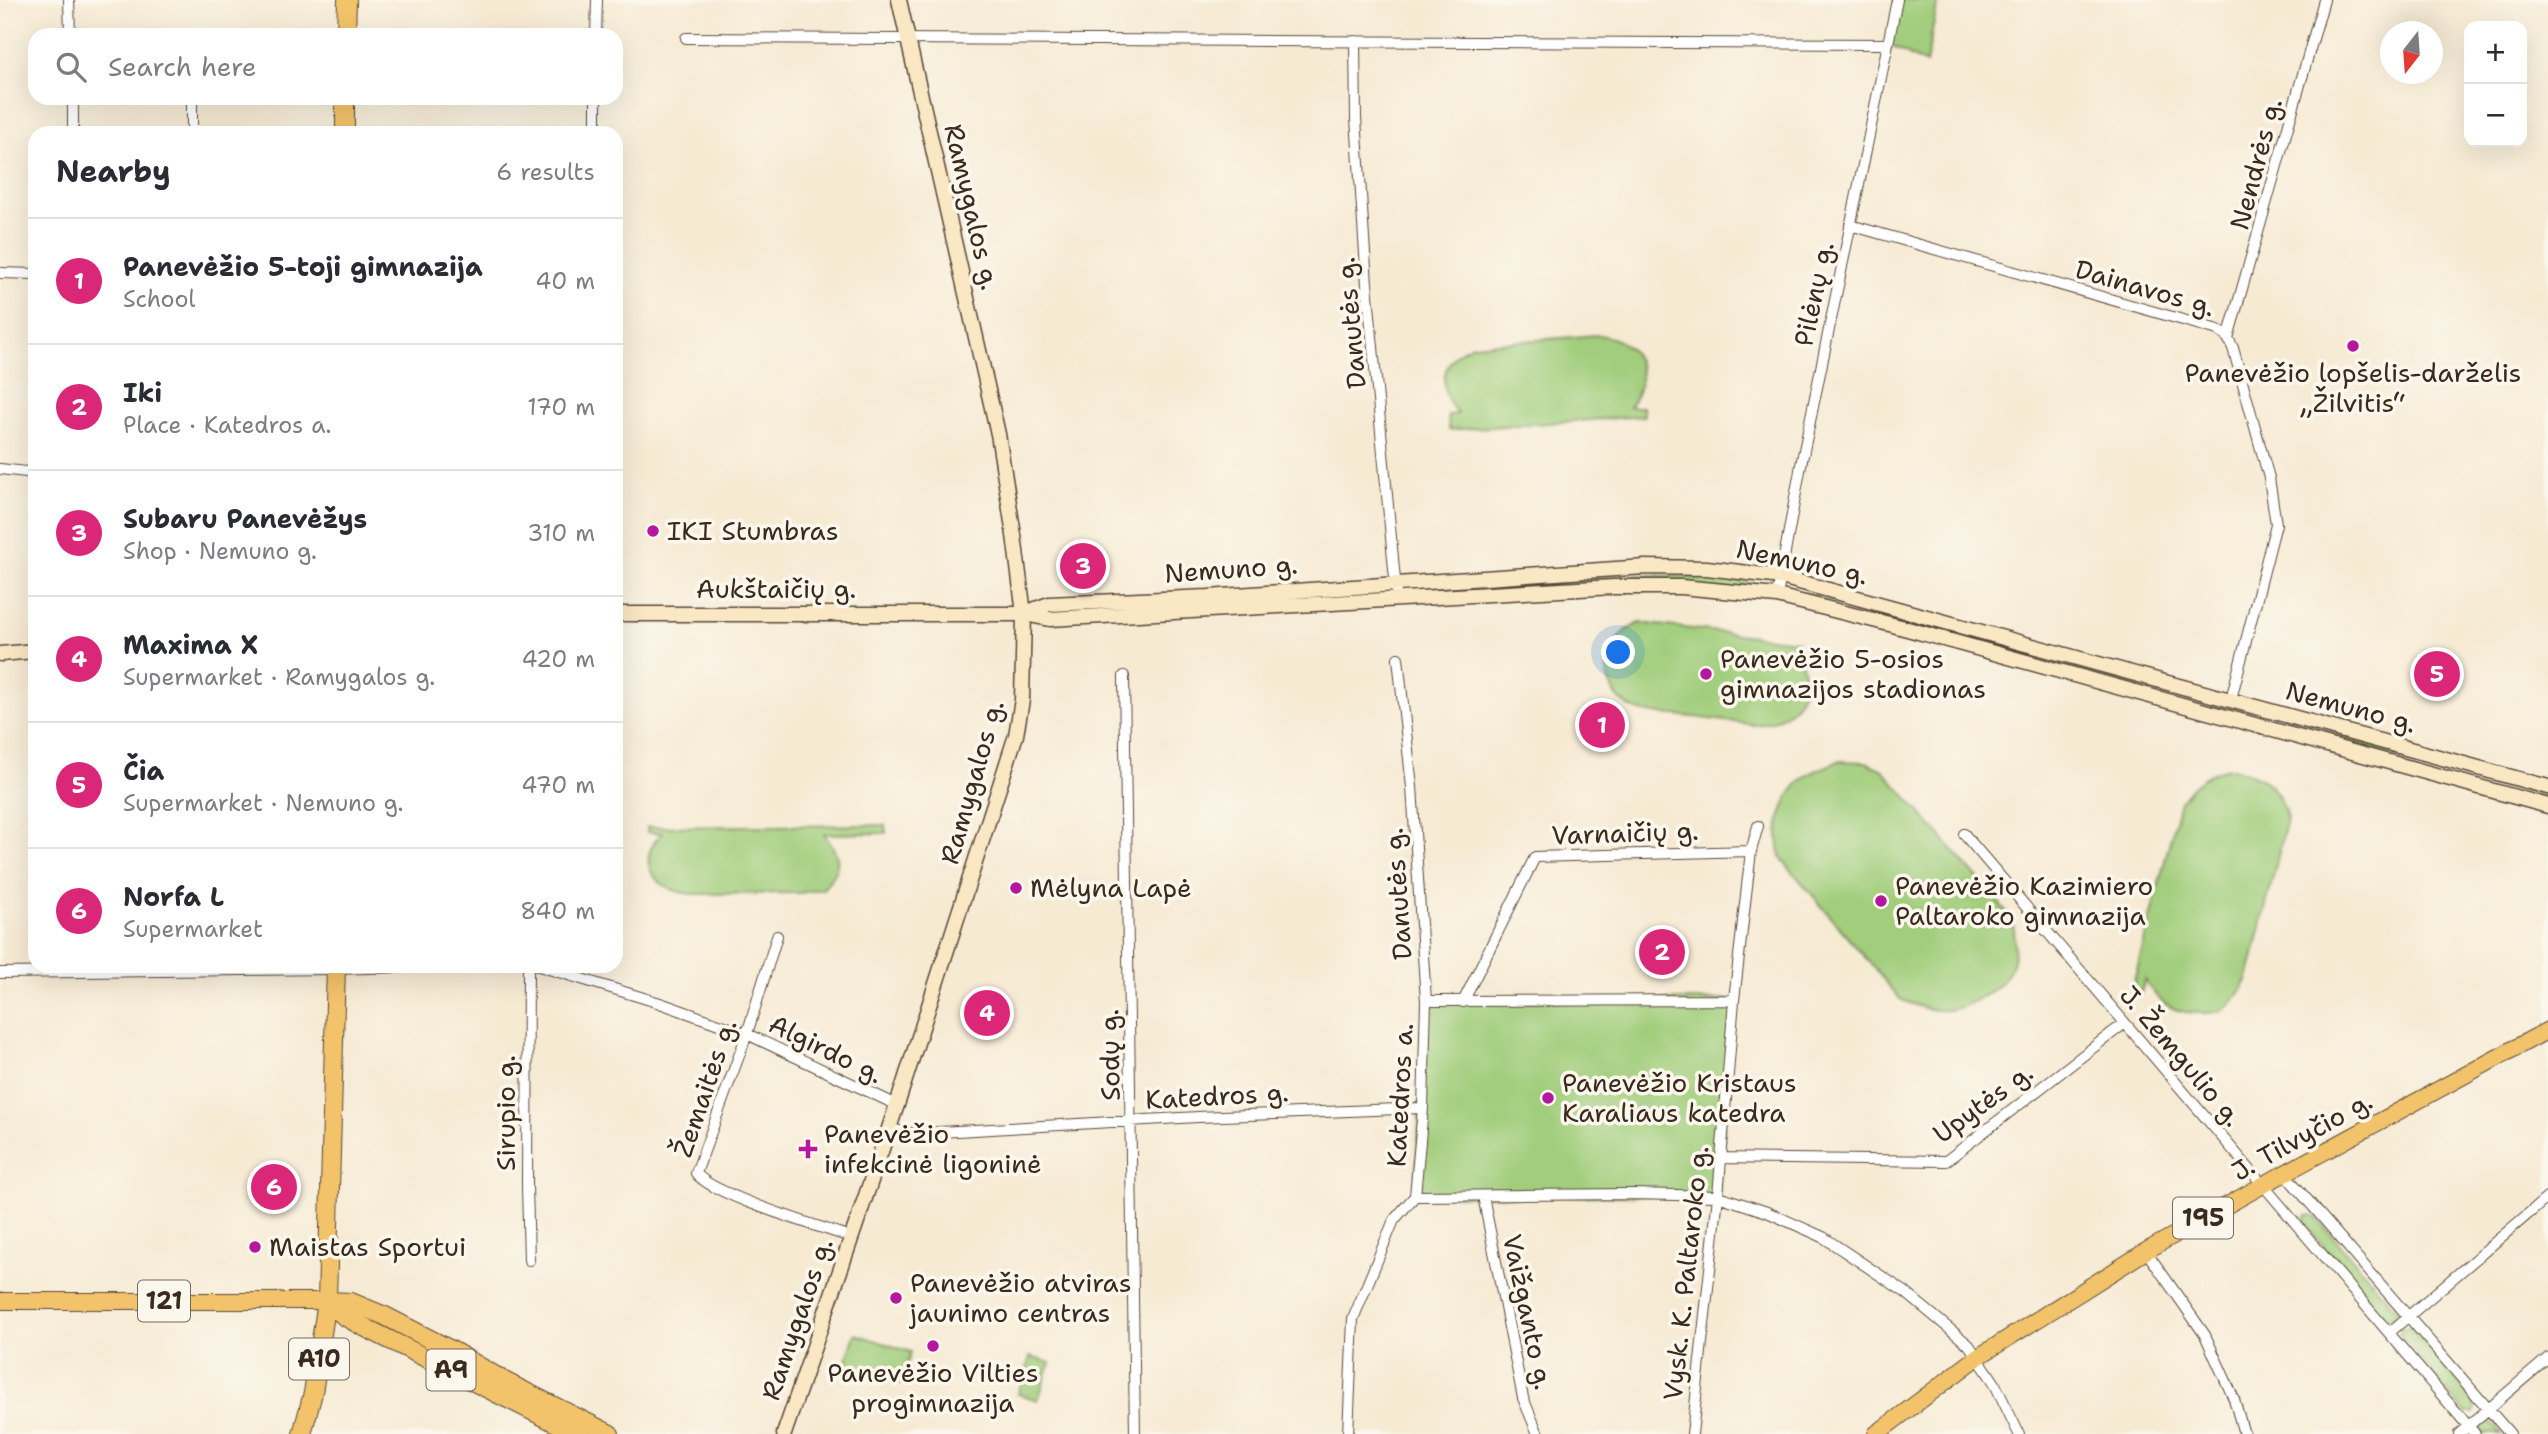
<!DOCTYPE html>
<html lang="en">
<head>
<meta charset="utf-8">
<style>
  :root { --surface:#fff; --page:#f7f7f7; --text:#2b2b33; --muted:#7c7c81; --line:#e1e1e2; --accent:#db2777 }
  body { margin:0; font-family:"Shantell Sans",sans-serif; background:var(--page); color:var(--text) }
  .controls { position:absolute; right:21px; top:21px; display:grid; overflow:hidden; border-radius:14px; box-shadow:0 7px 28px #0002 }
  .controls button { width:63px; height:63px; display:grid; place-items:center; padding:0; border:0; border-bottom:2px solid var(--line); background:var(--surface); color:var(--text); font:35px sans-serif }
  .compass { position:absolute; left:2380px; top:21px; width:63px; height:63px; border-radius:50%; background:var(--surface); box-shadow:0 7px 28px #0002; rotate:197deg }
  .you { position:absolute; left:1619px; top:653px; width:24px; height:24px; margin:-18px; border:5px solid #fff; border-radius:50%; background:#1a73e8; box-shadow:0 0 0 10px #1a73e833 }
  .badge { display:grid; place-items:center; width:46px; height:46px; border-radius:50%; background:var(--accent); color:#fff; font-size:23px; font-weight:700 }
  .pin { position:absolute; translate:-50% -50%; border:4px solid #fff; box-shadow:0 2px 7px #0006 }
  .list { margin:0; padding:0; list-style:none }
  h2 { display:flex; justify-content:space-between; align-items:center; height:91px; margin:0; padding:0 28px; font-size:30px }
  h2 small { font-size:23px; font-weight:400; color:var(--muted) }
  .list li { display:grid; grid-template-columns:46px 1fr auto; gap:21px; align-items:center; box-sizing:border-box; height:126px; padding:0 28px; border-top:2px solid var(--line) }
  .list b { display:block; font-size:26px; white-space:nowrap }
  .list p { margin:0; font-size:23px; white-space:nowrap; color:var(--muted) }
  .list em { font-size:23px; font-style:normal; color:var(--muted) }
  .icon { flex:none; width:38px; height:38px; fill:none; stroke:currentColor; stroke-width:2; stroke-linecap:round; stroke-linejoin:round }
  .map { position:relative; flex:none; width:2548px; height:1434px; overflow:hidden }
  .search { position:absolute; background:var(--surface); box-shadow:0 7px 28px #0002; left:28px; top:28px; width:595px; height:77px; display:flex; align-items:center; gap:18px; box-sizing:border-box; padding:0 24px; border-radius:21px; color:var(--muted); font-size:26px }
  .panel { position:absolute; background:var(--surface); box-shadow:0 7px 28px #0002; left:28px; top:126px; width:595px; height:847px; border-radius:21px }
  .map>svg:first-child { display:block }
  .green { fill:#a1cd7b; stroke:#6e7c4c; stroke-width:2 }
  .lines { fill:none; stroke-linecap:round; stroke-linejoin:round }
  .street-casing { stroke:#574739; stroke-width:12 }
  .secondary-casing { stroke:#574739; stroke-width:17 }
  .primary-casing { stroke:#574739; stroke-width:18 }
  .highway-casing { stroke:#574739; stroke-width:20 }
  .street { stroke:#fff; stroke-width:10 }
  .secondary { stroke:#fae7c3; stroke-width:14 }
  .primary { stroke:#f2c36a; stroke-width:16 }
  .highway { stroke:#f2c36a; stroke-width:18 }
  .poi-dot { fill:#b5179e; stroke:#fbf7ec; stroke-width:2.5 }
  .labels { text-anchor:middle; stroke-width:7; stroke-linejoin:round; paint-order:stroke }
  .shield { fill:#fbf7ec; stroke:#75685c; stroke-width:2 }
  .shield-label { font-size:24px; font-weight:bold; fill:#3b2a1e }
  .street-label { font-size:26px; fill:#3b2a1e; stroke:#fbf7ec }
  .poi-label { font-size:26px; fill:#3b2a1e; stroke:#fbf7ec; text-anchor:start }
</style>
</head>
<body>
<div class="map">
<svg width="2548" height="1434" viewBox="0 0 2548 1434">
  <rect width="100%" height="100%" fill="#fbf7ec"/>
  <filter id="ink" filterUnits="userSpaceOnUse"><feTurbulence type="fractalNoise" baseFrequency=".0143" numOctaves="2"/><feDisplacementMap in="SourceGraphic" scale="14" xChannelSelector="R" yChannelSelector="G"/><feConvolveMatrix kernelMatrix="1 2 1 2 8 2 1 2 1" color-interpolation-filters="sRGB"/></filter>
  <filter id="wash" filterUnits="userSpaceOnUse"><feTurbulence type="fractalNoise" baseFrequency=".00686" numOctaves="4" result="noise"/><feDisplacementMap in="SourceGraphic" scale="28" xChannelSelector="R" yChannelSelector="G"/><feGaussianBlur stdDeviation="1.57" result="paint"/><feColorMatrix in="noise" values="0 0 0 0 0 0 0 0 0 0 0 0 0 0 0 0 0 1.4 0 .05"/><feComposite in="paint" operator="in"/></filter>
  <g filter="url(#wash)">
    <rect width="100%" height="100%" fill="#f6ead3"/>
    <path class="green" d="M 1897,0 L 1938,0 L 1926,64 L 1888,44 Z
      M 1597,335 C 1638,338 1654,376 1629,407 L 1643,407 L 1644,416 L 1449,430 L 1448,415 L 1458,414 C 1435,390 1441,357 1473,345 Z
      M 1647,575 C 1685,576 1722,579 1759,584 L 1759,589 L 1408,592 L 1409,589 Z
      M 1805,592 L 1847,602 L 2207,699 L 2206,705 L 1804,596 Z
      M 1640,623 L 1797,641 C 1794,654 1802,660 1804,673 C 1808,704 1783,722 1756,725 C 1729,721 1702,718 1675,715 C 1663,714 1648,714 1637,710 C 1617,703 1605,683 1607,663 C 1609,643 1623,631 1640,623 Z
      M 2213,701 L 2450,766 L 2448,771 L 2211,706 Z
      M 1839,761 L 1866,762 L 1883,770 L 2013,919 C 2015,934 2016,949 2012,964 C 2008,977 1999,985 1988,993 C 1956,1015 1935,1015 1900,999 L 1782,859 C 1772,830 1783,793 1808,775 C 1817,769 1829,766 1839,761 Z
      M 2230,768 C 2264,776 2278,784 2287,819 L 2248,979 C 2242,989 2235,1003 2224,1010 C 2219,1013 2209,1013 2203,1013 C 2174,1014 2159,1004 2145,980 L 2140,995 L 2131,993 L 2180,802 C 2193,783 2207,772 2230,768 Z
      M 2456,768 L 2548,795 L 2548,799 L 2454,772 Z
      M 885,825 L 886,833 L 824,834 C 841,858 843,865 823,889 L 799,893 L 690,894 C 666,891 639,875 652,846 C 654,842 659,837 662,833 L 647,832 L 647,827 Z
      M 1734,1000 L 1718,1196 L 1415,1196 L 1426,1001 Z
      M 2311,1215 L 2315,1216 L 2397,1310 L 2397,1314 L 2389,1320 L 2386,1319 L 2304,1224 L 2306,1216 Z
      M 2404,1327 L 2410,1327 L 2474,1401 L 2476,1410 L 2474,1413 L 2465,1413 L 2400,1335 L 2400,1329 Z
      M 855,1334 L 911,1352 L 901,1384 L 845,1367 Z
      M 1030,1357 L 1050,1363 L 1038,1400 L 1018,1394 Z
      M 2486,1420 L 2491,1422 L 2502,1434 L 2484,1434 L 2480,1426 Z"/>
  </g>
  <g filter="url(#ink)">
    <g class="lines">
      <g class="street-casing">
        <path id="street" d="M 69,0 L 70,35
          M 596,35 L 597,0
          M 686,38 L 1888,44
          M 1355,41 L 1356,118 L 1367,284 L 1396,590
          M 73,98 L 73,133
          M 192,103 L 192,133
          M 596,133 L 596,98
          M 1850,225 L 2218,330 L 2228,338 L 2233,348 L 2269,478 L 2276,524 L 2231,699
          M 0,273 L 35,274
          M 2228,338 L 2324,0
          M 0,469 L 35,473
          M 1777,596 L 1801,465 L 1897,0
          M 1398,658 L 1412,787 L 1426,1001 L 1423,1108 L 1415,1196
          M 1124,676 L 1135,1434
          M 1964,834 L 2475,1434
          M 777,936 L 747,1034 L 696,1173 C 709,1194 823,1228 851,1237
          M 528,966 L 527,1186 L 529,1260
          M 539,966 L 660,1003 L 747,1034 L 897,1105
          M 0,973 L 336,969 L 435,966
          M 1426,1001 L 1734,1000
          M 1463,1002 L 1535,857 L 1751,851
          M 888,1128 L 907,1133 L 923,1133 L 1198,1117 L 1423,1108
          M 1720,1158 L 1946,1161 L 2125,1023
          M 2284,1173 L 2510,1434
          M 1415,1196 L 1632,1194 L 1718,1196 L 1767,1212 L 1823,1237 L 1905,1292 L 1969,1345 L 1994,1382 L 2019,1434
          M 1483,1196 L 1523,1398 L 1538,1434
          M 2146,1251 L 2205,1335 L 2234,1399 L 2244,1434
          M 2390,1332 L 2548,1197
          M 1348,1434 L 1353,1319 L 1394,1220 L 1415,1196
          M 1692,1434 L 1718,1196 L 1734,1000 L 1751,851 L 1758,826
          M 2459,1434 L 2548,1358"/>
      </g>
      <g class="secondary-casing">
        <path id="secondary" d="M 1025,613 L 1049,604 L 1208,597 L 1645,567 L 1707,568 L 1781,577 L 2548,787
          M 616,614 L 1024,614 L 1050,619 L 1614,587 L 1681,587 L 1777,596 L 1893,625 L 2548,806
          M 0,654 L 35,651
          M 784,1434 L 897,1105 L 1016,735 L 1022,700 L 1024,614 L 1014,535 L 998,434 L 899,0"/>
      </g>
      <g class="primary-casing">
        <path id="primary" d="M 0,1301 L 327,1301
          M 1876,1434 L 1978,1357 L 2146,1251 L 2263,1185 L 2548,1030"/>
      </g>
      <g class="highway-casing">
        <path id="highway" d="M 346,35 L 347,0
          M 345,133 L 345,98
          M 327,1301 L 351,1302 L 385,1316 L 453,1351 L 506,1382 L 610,1434
          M 327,1301 L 344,1316 L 360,1325 L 578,1434
          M 302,1434 L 313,1393 L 327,1301 L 336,966"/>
      </g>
      <use href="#street" class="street"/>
      <use href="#secondary" class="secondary"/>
      <use href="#primary" class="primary"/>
      <use href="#highway" class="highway"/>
    </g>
  </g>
  <g class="poi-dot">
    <circle cx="2353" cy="346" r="7"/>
    <circle cx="653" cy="531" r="7"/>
    <circle cx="1706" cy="674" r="7"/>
    <circle cx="1016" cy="888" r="7"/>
    <circle cx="1881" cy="901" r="7"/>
    <circle cx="1548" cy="1098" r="7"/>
    <path d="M804.5 1138.5h7v7h7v7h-7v7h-7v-7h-7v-7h7z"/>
    <circle cx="255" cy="1247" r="7"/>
    <circle cx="896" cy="1298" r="7"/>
    <circle cx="933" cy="1346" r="7"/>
  </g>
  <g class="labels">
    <g class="shield">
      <rect x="2173" y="1197.5" width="60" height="41" rx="5"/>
      <rect x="138" y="1280.5" width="52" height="41" rx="5"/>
      <rect x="289" y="1338.5" width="60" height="41" rx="5"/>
      <rect x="426.5" y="1349.5" width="49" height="41" rx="5"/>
    </g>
    <g class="shield-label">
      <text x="2203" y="1226">195</text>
      <text x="164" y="1309">121</text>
      <text x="319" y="1367">A10</text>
      <text x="451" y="1378">A9</text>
    </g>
    <g class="street-label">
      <text transform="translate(2256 164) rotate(-75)" y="9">Nendrės g.</text>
      <text transform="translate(972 207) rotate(77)" y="9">Ramygalos g.</text>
      <text transform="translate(2145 288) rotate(16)" y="9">Dainavos g.</text>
      <text transform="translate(1814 294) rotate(-78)" y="9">Pilėnų g.</text>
      <text transform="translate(1351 323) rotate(-95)" y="9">Danutės g.</text>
      <text transform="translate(1802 562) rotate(12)" y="9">Nemuno g.</text>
      <text transform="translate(1231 569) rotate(-4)" y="9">Nemuno g.</text>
      <text x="776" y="598">Aukštaičių g.</text>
      <text transform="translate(2351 707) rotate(15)" y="9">Nemuno g.</text>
      <text transform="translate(972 782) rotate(-74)" y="9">Ramygalos g.</text>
      <text transform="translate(1625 833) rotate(-2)" y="9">Varnaičių g.</text>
      <text transform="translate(1398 894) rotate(-94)" y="9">Danutės g.</text>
      <text transform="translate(826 1049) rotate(26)" y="9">Algirdo g.</text>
      <text transform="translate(1110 1055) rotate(-91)" y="9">Sodų g.</text>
      <text transform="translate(2181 1056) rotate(50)" y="9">J. Žemgulio g.</text>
      <text transform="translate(705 1088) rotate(-71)" y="9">Žemaitės g.</text>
      <text transform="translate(1400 1095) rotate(-87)" y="9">Katedros a.</text>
      <text transform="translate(1217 1096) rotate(-3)" y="9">Katedros g.</text>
      <text transform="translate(1983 1103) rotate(-36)" y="9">Upytės g.</text>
      <text transform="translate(506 1113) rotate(-90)" y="9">Sirupio g.</text>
      <text transform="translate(2302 1136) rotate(-29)" y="9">J. Tilvyčio g.</text>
      <text transform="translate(1686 1273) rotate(-84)" y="9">Vysk. K. Paltaroko g.</text>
      <text transform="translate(1528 1312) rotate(78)" y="9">Vaižganto g.</text>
      <text transform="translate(797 1319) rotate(-71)" y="9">Ramygalos g.</text>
    </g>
    <g class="poi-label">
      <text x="2353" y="382" text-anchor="middle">Panevėžio lopšelis-darželis<tspan x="2353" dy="30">„Žilvitis“</tspan></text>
      <text x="667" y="540">IKI Stumbras</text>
      <text x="1720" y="668">Panevėžio 5-osios<tspan x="1720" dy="30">gimnazijos stadionas</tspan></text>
      <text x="1895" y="895">Panevėžio Kazimiero<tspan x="1895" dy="30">Paltaroko gimnazija</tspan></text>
      <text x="1030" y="897">Mėlyna Lapė</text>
      <text x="1562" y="1092">Panevėžio Kristaus<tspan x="1562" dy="30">Karaliaus katedra</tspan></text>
      <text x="824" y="1143">Panevėžio<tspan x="824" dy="30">infekcinė ligoninė</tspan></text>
      <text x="269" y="1256">Maistas Sportui</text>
      <text x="910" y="1292">Panevėžio atviras<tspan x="910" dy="30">jaunimo centras</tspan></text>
      <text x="933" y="1382" text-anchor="middle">Panevėžio Vilties<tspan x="933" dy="30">progimnazija</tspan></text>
    </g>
  </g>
</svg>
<div class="controls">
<button>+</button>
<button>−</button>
</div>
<svg class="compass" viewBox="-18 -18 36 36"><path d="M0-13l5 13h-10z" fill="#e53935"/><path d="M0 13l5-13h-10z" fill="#7c7c81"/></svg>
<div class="you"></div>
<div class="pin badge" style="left:1602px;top:725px">1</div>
<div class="pin badge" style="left:1662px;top:952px">2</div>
<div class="pin badge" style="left:1083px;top:566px">3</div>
<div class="pin badge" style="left:987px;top:1013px">4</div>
<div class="pin badge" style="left:2437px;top:674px">5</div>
<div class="pin badge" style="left:274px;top:1187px">6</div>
<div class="search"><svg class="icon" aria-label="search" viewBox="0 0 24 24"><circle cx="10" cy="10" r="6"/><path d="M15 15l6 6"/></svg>Search here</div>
<section class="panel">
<h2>Nearby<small>6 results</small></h2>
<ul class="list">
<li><span class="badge">1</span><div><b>Panevėžio 5-toji gimnazija</b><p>School</p></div><em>40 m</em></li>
<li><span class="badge">2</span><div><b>Iki</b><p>Place · Katedros a.</p></div><em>170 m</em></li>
<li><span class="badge">3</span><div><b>Subaru Panevėžys</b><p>Shop · Nemuno g.</p></div><em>310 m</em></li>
<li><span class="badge">4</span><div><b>Maxima X</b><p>Supermarket · Ramygalos g.</p></div><em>420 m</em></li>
<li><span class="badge">5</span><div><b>Čia</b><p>Supermarket · Nemuno g.</p></div><em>470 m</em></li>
<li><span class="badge">6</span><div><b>Norfa L</b><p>Supermarket</p></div><em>840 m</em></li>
</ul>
</section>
</div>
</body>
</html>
